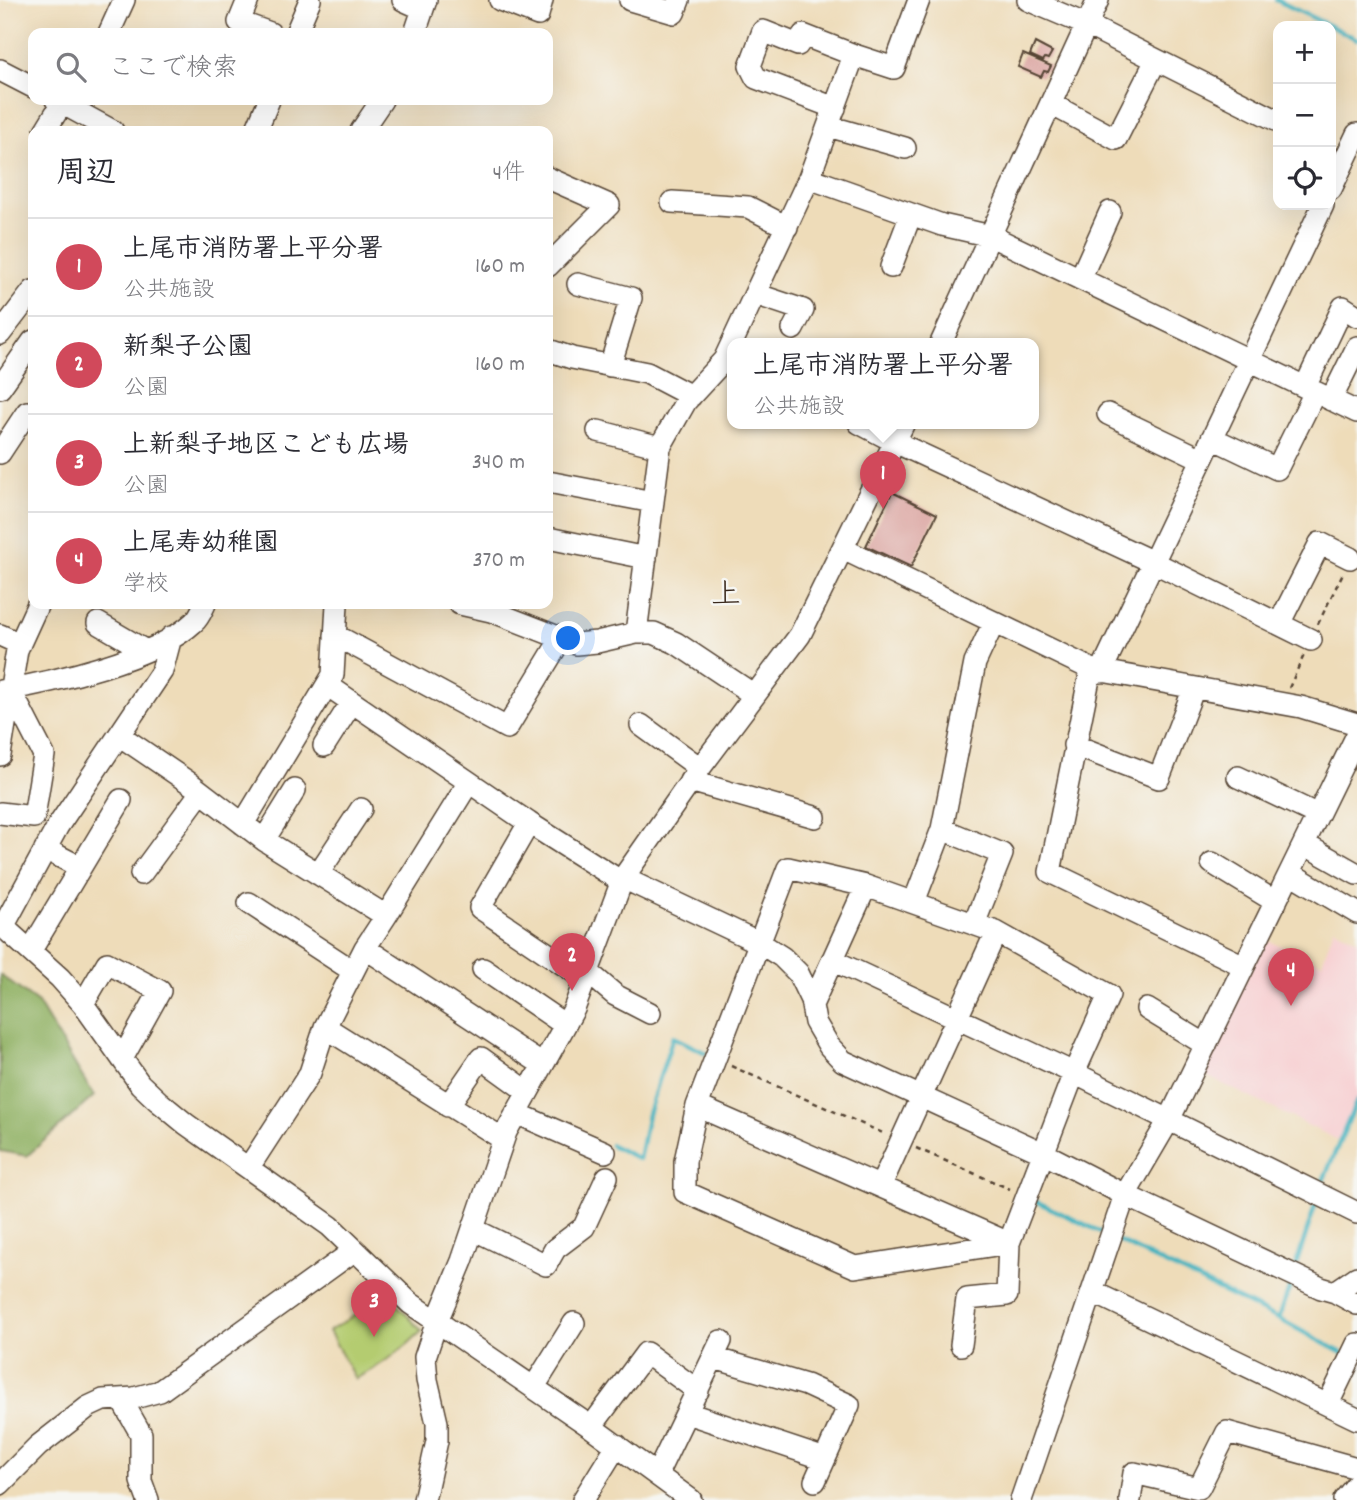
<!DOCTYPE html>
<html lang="ja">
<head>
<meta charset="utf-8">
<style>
  :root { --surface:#fff; --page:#f2f2f3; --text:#2b2b33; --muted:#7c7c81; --line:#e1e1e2; --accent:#d1495b }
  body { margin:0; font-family:Dekko,"Klee One",sans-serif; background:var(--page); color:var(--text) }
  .controls { position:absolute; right:21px; top:21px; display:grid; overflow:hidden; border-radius:14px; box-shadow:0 7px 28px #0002 }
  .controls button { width:63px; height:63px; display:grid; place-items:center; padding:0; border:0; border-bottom:2px solid var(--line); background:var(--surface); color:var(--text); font:35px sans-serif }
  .you { position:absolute; left:569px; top:639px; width:24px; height:24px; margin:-18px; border:5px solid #fff; border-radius:50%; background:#1a73e8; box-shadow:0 0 0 10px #1a73e833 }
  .badge { display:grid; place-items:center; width:46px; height:46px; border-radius:50%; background:var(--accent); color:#fff; font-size:23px; font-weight:700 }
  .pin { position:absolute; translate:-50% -58px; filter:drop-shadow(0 2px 4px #0008) }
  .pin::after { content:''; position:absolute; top:37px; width:24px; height:21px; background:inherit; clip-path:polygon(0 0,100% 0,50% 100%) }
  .popup { position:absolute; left:727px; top:338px; width:312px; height:91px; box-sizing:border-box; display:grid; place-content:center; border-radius:14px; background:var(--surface); filter:drop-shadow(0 2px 5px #0005); font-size:23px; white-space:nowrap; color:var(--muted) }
  .popup b { font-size:26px; color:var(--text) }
  .popup::after { content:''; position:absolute; left:50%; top:100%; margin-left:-14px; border:14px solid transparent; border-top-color:var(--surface) }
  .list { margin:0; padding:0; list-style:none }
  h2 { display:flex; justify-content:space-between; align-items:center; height:91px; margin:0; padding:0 28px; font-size:30px }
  h2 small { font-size:23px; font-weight:400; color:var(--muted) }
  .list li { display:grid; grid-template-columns:46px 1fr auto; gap:21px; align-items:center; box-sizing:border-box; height:98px; padding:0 28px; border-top:2px solid var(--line) }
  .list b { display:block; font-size:26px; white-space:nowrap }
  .list p { margin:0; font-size:23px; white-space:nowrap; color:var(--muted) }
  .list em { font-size:23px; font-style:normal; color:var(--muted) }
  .icon { flex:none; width:38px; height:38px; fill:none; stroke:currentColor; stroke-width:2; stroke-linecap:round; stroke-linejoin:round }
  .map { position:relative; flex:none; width:1357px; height:1500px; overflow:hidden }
  .search { position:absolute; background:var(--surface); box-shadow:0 7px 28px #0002; left:28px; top:28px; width:525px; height:77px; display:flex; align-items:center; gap:18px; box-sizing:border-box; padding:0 24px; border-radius:14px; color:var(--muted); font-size:26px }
  .panel { position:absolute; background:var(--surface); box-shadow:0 7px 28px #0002; left:28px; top:126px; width:525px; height:483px; border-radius:14px }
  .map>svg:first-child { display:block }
  .built { fill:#f7cfd1 }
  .green { fill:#b4cc70; stroke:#787b47; stroke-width:2 }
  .forest { fill:#8fb062; stroke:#656d40; stroke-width:2 }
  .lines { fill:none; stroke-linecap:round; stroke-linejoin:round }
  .stream { stroke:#44b3bf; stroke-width:4.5 }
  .building { fill:#dca6a2 }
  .minor-casing { stroke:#564535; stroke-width:24 }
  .path { stroke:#564535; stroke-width:2.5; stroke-dasharray:5 5; stroke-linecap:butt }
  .minor { stroke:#fff; stroke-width:21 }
  .labels { text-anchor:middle; stroke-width:5; stroke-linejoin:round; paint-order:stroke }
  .quarter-label { font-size:30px; fill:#3b2a1e; stroke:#f6f6f2 }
</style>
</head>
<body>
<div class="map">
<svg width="1357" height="1500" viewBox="0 0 1357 1500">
  <rect width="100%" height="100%" fill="#f6f6f2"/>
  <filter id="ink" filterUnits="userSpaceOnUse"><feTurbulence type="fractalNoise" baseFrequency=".0143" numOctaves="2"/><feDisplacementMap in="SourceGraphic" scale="14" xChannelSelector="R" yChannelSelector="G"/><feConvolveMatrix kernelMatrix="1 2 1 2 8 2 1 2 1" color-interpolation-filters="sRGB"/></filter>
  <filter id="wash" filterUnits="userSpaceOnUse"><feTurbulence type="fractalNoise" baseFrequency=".00686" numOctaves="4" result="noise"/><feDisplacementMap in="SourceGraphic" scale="28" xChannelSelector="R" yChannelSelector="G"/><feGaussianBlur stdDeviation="1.57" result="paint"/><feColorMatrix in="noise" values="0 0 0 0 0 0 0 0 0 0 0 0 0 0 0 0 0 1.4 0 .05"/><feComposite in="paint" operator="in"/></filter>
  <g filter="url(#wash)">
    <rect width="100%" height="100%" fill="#eedcb9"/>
    <path class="built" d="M 1334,928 L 1357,940 L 1357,1101 L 1340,1141 L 1194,1070 L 1259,937 L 1322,963 Z"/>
    <path class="green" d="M 388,1295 L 422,1331 C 402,1351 380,1366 355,1379 L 329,1331 Z"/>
    <path class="forest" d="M 0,975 L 38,1003 L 94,1096 L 27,1156 L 0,1151 Z"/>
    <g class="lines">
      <path class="stream" d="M 1276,0 L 1357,39
        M 529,1106 L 562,1122
        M 611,1145 L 639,1159 L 648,1114 L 673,1037 L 706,1053
        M 1320,1188 L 1357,1101
        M 1031,1199 L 1105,1234
        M 1116,1240 L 1279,1319 L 1346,1355
        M 1295,1268 L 1317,1200
        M 1279,1319 L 1292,1280"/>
    </g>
    <g id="blocks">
      <path class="building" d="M 1035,43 L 1052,52 L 1048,59 L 1045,58 L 1043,61 L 1030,55 Z
        M 1023,54 L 1051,66 L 1048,72 L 1044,71 L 1041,77 L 1018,67 Z
        M 892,492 L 937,514 L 911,567 L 866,546 Z"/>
    </g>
  </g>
  <g filter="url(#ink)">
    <use href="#blocks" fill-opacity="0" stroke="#564535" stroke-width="2"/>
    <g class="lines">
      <g class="minor-casing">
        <path id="minor" d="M 248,0 L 239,22 L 270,33
          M 403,0 L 423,9
          M 500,0 L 538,15 L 542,0
          M 630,0 L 674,13 L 679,0
          M 1028,0 L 1087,25 L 1278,121
          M 109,33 L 124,0
          M 296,33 L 310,0
          M 415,33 L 426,0
          M 0,70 L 33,87
          M 56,100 L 113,131
          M 1051,104 L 1116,139 L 1156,60
          M 835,108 L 756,78 L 750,66 L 763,31 L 798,45 L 803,35 L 854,55 L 894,68 L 919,0
          M 828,126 L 905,148
          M 45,131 L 62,103
          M 256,131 L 269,100
          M 361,131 L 382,100
          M 548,178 L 609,205 L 548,266
          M 809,178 L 942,225 L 991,236 L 1357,412
          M 1331,189 L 1357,134
          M 672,202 L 748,207 L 787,227
          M 891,267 L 911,214
          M 1080,279 L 1110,212
          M 578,284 L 631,298 L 610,366
          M 755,294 L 803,310 L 793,329
          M 0,334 L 33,291
          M 941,343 L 1098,0
          M 548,350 L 572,358 L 647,373 L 691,396
          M 1305,387 L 1343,307 L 1357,316
          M 0,388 L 33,341
          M 1331,400 L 1357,347
          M 1108,414 L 1202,459
          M 859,423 L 895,442 L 1153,562 L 1311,640
          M 598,431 L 660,447
          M 1212,438 L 1277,469 L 1315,392
          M 0,453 L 27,412
          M 548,482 L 653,502
          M 548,538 L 646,558
          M 843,549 L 1091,669 L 1301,707 L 1357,724
          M 460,604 L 491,611 L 576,644 L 597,642 L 636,633 L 654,633 L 676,643 L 754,695
          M 98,623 L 146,651
          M 1279,624 L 1320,543 L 1350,558
          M 636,633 L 660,447 L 686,401 L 724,360 L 809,178 L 854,55
          M 0,635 L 20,644
          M 335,635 L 507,728 L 561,639
          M 1091,669 L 1050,872 L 1244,966
          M 1101,672 L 1323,205
          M 327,685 L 529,823 L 622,882
          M 0,691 C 53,682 155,659 194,622 C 199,618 202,610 205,604
          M 641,725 L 700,768
          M 119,735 L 191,784 L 264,840 L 386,916 L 365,948 L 325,1027 L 310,1073 L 249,1167
          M 1074,745 L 1159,778 L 1194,688
          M 324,746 L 352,702
          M 0,755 L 17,650 L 38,604
          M 1238,777 L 1318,815
          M 690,781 L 815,817
          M 0,813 L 34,817 L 44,755 L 10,689
          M 529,823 L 480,908 L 585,979
          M 243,824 L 333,675 L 337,604
          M 942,829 L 1002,854 L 974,924
          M 264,840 L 295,790
          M 1304,844 L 1357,874
          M 45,849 L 80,867
          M 1212,863 L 1276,902
          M 1290,873 L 1357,913
          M 141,874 L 201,792
          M 318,874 L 361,809
          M 623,878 L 760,943 L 782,957 L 798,973 L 811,1000 L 815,1022 L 829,1046 L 843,1061 L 1043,1153 L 1125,1195 L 1321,1288 L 1335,1292 L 1357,1277
          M 914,902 L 942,829 L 975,663 L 994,622
          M 249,903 L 353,971
          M 386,916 L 469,782
          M 0,924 L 60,978 L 83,1004 L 140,1084 L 158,1101 L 186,1124 L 330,1226 L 410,1303 L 591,1427 L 691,1500
          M 3,927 L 58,826 L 162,671 L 171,637
          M 365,948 L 543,1065
          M 31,950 L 121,800
          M 832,960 L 1074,1073 L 1357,1213
          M 483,969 L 565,1025
          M 588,972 L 615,995 L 650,1013
          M 83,1004 L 107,963 L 160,991 L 122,1059
          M 812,1005 L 866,886
          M 1147,1009 L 1206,1045
          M 325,1027 L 503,1139
          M 448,1106 L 481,1058 L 528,1092
          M 697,1106 L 1009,1243
          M 516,1113 L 605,1152
          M 881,1185 L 996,932
          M 473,1229 L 546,1265 L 555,1249 L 584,1227 L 607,1177
          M 1093,1292 L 1357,1419
          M 1335,1292 L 1357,1304
          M 961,1345 L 967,1299 L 1007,1295 L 1009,1243 L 1074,1073 L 1109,995 L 996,932 L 866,886 L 788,868 L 697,1106 L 685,1161 L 685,1192 L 855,1267 L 1009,1243
          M 714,1358 L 806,1385 L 849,1405 L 815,1481
          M 534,1387 L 574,1323
          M 121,1399 L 141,1434 L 141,1481 L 148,1500
          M 1328,1404 L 1357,1344
          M 687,1413 L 825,1459
          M 591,1427 L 646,1353 L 698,1391
          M 657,1474 L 721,1341
          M 0,1484 L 38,1446 L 88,1407 L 103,1400 L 134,1398 L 160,1391 L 355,1250
          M 424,1500 L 437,1441 L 437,1423 L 427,1380 L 425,1357 L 437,1321 L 462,1261 L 506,1132 L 574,1009 L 623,878 L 700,768 L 800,635 L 904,423
          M 583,1500 L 617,1445
          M 1021,1500 L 1125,1195 L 1169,1120 L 1357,735
          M 1130,1500 L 1134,1473 L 1199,1488 L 1227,1432 L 1357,1468
          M 1344,1500 L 1357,1484"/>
      </g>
      <path class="path" d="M 1318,624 L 1343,573
        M 1289,688 L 1304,655
        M 731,1066 L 885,1134
        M 916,1148 L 1010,1189"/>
      <use href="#minor" class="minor"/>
    </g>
  </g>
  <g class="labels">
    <g class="quarter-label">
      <text x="726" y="603">上</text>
    </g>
  </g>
</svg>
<div class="controls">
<button>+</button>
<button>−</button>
<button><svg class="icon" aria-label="locate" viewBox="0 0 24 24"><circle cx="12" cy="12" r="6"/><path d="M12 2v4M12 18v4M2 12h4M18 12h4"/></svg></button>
</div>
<div class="you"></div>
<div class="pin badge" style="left:883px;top:509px">1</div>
<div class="popup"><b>上尾市消防署上平分署</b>公共施設</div>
<div class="pin badge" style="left:572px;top:991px">2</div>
<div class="pin badge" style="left:374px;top:1337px">3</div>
<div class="pin badge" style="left:1291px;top:1006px">4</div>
<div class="search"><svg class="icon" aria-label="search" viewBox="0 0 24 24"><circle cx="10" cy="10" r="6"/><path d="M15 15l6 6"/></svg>ここで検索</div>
<section class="panel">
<h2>周辺<small>4件</small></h2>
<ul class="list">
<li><span class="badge">1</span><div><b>上尾市消防署上平分署</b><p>公共施設</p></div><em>160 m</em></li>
<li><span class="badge">2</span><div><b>新梨子公園</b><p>公園</p></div><em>160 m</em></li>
<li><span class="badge">3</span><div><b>上新梨子地区こども広場</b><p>公園</p></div><em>340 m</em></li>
<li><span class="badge">4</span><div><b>上尾寿幼稚園</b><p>学校</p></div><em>370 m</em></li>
</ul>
</section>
</div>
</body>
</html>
